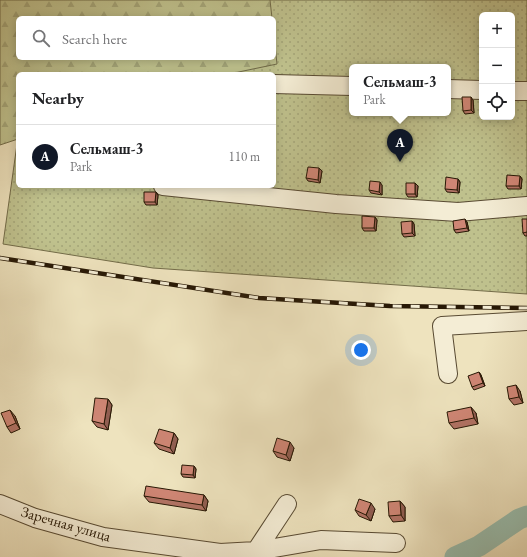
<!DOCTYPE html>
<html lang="en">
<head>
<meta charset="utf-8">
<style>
  :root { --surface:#fff; --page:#f2f2f2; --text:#202124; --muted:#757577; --line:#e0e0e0; --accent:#111827 }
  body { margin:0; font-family:"EB Garamond",serif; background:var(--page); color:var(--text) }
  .controls { position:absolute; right:12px; top:12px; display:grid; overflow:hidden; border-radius:6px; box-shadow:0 2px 10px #0003 }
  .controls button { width:36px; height:36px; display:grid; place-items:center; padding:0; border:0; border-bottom:1px solid var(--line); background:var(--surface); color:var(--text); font:20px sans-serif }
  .you { position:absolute; left:361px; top:350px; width:14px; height:14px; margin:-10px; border:3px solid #fff; border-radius:50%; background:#1a73e8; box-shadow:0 0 0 6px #1a73e833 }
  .badge { display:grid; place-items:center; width:26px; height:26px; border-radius:50%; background:var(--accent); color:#fff; font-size:13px; font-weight:700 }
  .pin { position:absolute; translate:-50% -33px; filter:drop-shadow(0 1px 2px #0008) }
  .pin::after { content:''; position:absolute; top:21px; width:14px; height:12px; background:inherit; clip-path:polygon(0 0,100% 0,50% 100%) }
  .popup { position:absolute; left:349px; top:64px; width:102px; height:52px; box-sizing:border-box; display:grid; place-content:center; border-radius:6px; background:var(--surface); filter:drop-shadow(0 1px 3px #0005); font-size:13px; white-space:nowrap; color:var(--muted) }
  .popup b { font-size:15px; color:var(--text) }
  .popup::after { content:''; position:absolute; left:50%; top:100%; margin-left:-8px; border:8px solid transparent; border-top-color:var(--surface) }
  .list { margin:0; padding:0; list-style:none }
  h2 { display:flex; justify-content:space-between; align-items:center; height:52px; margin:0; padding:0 16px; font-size:17px }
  h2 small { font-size:13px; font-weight:400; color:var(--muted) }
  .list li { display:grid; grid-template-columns:26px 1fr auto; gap:12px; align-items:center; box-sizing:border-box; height:64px; padding:0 16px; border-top:1px solid var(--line) }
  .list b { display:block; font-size:15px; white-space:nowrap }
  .list p { margin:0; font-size:13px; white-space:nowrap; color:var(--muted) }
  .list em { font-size:13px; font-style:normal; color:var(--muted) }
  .icon { flex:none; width:22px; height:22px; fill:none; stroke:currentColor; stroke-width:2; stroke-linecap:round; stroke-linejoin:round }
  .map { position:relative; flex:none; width:527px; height:557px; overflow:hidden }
  .search { position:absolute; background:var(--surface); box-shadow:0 2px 10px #0003; left:16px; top:16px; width:260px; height:44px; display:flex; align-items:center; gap:10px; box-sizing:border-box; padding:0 14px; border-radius:6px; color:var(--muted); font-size:15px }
  .panel { position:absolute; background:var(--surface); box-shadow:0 2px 10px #0003; left:16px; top:72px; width:260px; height:116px; border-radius:6px }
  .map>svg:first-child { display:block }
  .forest { fill:url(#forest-firs); stroke:#736c49; fill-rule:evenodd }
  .garden { fill:url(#garden-dots); stroke:#736c49; fill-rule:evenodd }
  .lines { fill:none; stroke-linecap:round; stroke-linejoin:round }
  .river { stroke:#99beaf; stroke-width:21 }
  .minor-casing { stroke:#594b33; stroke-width:20 }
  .minor { stroke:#f4edd5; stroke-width:18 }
  .rail-casing { stroke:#271805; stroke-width:4.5 }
  .rail { stroke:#f4edd5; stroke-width:3; stroke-dasharray:9; stroke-linecap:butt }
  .wall { fill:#b27365; stroke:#271805 }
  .shaded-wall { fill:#915e52; stroke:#271805 }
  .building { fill:#cf8675; stroke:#271805 }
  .labels { text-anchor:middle; stroke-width:4; stroke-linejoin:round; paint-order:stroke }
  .street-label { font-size:15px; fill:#271805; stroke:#f4edd5 }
</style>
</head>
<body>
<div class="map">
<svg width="527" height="557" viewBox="0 0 527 557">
  <defs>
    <pattern id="forest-firs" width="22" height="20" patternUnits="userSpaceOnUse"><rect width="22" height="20" fill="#bfc18d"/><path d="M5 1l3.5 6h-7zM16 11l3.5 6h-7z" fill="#a4a578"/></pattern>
    <pattern id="garden-dots" width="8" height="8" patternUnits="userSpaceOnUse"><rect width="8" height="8" fill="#bfc18d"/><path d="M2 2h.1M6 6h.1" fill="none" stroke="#a4a578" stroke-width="1.8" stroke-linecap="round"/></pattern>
  </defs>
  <rect width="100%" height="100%" fill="#eee3be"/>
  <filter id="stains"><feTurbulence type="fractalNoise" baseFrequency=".005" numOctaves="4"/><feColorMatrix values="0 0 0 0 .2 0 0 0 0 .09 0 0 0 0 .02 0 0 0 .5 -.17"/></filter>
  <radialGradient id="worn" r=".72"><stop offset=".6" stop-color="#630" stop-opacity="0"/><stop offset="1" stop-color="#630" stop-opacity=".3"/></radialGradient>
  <path class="forest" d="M 0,0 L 525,0 L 501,15 L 482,15 L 352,67 L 274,74 L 18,74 L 18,139 L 0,145 ZM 18,18 L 274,18 L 274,58 L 18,58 Z"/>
  <path class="garden" d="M 270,0 L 527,0 L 527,294 L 153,268 L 3,244 L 18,137 L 18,186 L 274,186 L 274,74 L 229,74 L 277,64 L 274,36 L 274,18 L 272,18 ZM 482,15 L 512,15 L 512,117 L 482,117 ZM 352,67 L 448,67 L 448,113 L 352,113 Z"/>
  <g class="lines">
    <path class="river" d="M 455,557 L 479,546 L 519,519 L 527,516"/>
    <g class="minor-casing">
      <path id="minor" d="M 274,84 L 352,86
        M 448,89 L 482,90
        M 512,91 L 527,91
        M 163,186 L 336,204 L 458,212 L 527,206
        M 448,374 L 442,326 L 527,321
        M 0,504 L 35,518 L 103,537 L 220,553 L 256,551 L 321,540 L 396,543
        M 256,551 L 287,504"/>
    </g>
    <use href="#minor" class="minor"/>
    <g class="rail-casing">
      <path id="rail" d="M 0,258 L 259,298 L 390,306 L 527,308"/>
    </g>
    <use href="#rail" class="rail"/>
  </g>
  <path class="wall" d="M 473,100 L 474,113 L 465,114 L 463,111 Z
    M 319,168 L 322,171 L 320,183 L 308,181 L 306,178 Z
    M 520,176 L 522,179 L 521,189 L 508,189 L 506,186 Z
    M 458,179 L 460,182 L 459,193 L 447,192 L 445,189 Z
    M 382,185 L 382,195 L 371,193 L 369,190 Z
    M 418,186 L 417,197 L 408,197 L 406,194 Z
    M 156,192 L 158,195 L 157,205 L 146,205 L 144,202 Z
    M 375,217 L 377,220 L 376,231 L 364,231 L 362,228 Z
    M 527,219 L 527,236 L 525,236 L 523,233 Z
    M 412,221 L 414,224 L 415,236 L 404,237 L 402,234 Z
    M 467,222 L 469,231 L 456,233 L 454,230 Z
    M 479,372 L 481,375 L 485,386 L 474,390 L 472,387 Z
    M 520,391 L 523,403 L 514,405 L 509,399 Z
    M 108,399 L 112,405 L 108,430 L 97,427 L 92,421 Z
    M 476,413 L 478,424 L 454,429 L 449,423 Z
    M 15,416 L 20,429 L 11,433 L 7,427 Z
    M 174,433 L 178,439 L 174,454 L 159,449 L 154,443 Z
    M 294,448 L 290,461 L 277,457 L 273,451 Z
    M 194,466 L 196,469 L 195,478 L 183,477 L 181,474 Z
    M 204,495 L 208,501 L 206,511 L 149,502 L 144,496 Z
    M 400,501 L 405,507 L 405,521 L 393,522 L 389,516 Z
    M 375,509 L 371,521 L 359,516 L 355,510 Z"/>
  <path class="shaded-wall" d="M 471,97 L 473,100 L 474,113 L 471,110 Z
    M 319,168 L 322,171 L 320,183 L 318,180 Z
    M 520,176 L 522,179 L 521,189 L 519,186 Z
    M 458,179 L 460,182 L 459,193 L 457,190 Z
    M 380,182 L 382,185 L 382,195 L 379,192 Z
    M 415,183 L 418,186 L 417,197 L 415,194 Z
    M 156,192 L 158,195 L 157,205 L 155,202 Z
    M 375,217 L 377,220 L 376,231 L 374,228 Z
    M 465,219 L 467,222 L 469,231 L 467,228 Z
    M 412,221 L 414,224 L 415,236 L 412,233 Z
    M 479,372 L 481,375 L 485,386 L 483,383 Z
    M 516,385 L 520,391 L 523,403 L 519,397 Z
    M 108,399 L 112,405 L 108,430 L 104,424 Z
    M 471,407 L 476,413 L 478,424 L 474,418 Z
    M 10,410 L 15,416 L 20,429 L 16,423 Z
    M 174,433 L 178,439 L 174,454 L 170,448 Z
    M 290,442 L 294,448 L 290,461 L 286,455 Z
    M 194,466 L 196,469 L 195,478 L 193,475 Z
    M 204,495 L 208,501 L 206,511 L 202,505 Z
    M 400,501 L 405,507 L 405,521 L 401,515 Z
    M 371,503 L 375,509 L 371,521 L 366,515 Z"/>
  <path class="building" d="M 462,97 L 471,97 L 471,110 L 463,111 Z
    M 308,167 L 319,168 L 318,180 L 306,178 Z
    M 507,175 L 520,176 L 519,186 L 506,186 Z
    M 446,177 L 458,179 L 457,190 L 445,189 Z
    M 370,181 L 380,182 L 379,192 L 369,190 Z
    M 406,183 L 415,183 L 415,194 L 406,194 Z
    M 144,192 L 156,192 L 155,202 L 144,202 Z
    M 362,216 L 375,217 L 374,228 L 362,228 Z
    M 465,219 L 467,228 L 454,230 L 453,221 Z
    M 522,219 L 527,219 L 527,232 L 523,233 Z
    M 412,221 L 412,233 L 402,234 L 401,222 Z
    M 479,372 L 483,383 L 472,387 L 468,376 Z
    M 516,385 L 519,397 L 509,399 L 507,387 Z
    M 95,398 L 108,399 L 104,424 L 92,421 Z
    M 471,407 L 474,418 L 449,423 L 447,412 Z
    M 10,410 L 16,423 L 7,427 L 1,413 Z
    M 159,429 L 174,433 L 170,448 L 154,443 Z
    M 277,438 L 290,442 L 286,455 L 273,451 Z
    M 182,465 L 194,466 L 193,475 L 181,474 Z
    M 146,486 L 204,495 L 202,505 L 144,496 Z
    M 359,499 L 371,503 L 366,515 L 355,510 Z
    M 400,501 L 401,515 L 389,516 L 388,502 Z"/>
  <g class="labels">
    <g class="street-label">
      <text transform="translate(66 524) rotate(16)" y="5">Заречная улица</text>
    </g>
  </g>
  <rect width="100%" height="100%" filter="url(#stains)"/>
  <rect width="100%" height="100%" fill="url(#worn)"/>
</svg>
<div class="controls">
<button>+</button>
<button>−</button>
<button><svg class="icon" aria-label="locate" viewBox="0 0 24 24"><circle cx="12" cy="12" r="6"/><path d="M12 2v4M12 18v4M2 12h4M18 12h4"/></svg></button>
</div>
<div class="you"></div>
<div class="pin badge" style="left:400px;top:162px">A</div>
<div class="popup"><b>Сельмаш-3</b>Park</div>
<div class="search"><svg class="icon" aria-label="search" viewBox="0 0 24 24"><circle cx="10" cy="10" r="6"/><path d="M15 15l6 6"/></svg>Search here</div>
<section class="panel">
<h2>Nearby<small></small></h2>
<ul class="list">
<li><span class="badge">A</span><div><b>Сельмаш-3</b><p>Park</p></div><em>110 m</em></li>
</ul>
</section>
</div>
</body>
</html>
